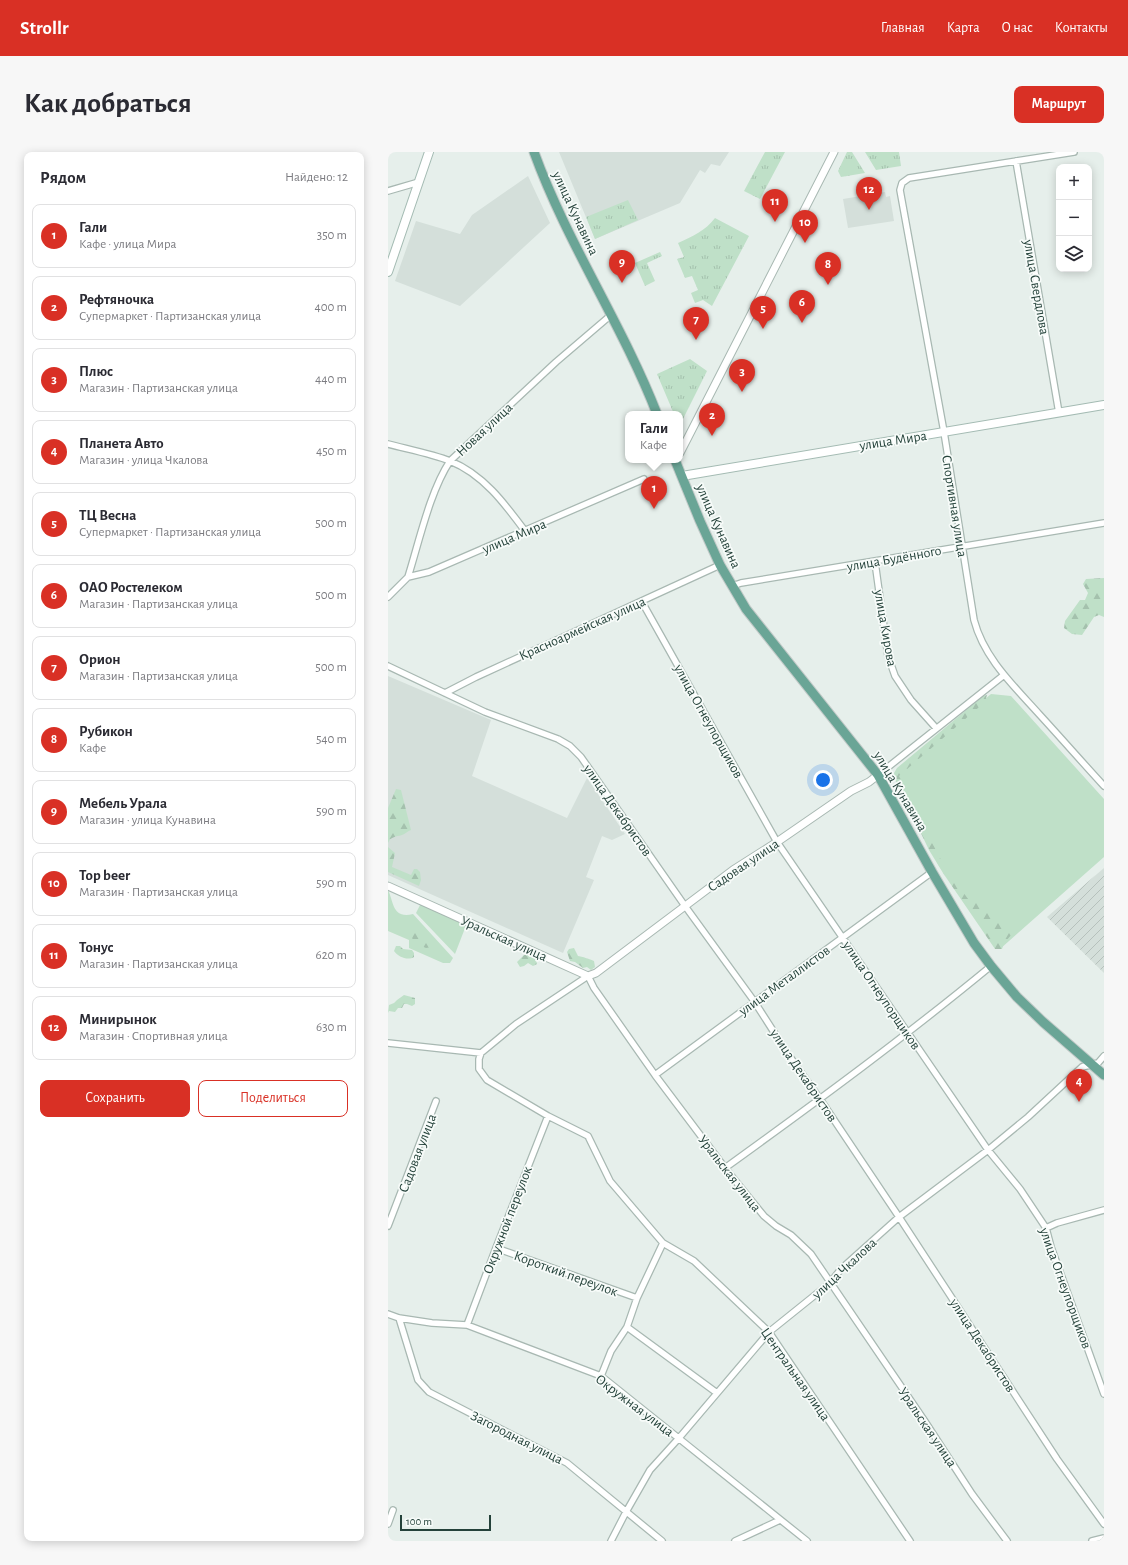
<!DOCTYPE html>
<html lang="ru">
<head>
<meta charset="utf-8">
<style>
  :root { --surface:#fff; --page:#f7f7f7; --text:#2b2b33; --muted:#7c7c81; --line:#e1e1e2; --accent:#d93025 }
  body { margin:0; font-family:"Alegreya Sans",sans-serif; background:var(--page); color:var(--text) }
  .controls { position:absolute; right:12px; top:12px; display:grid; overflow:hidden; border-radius:8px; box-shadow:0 2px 10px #0003 }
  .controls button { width:36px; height:36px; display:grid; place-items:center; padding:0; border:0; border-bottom:1px solid var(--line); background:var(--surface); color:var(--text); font:20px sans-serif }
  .scale { position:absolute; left:12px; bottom:10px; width:91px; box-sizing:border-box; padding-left:4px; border:2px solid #24423a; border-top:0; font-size:11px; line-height:14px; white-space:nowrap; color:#24423a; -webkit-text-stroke:3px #f7fbf9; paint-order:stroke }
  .you { position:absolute; left:435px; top:628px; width:14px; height:14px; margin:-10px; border:3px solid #fff; border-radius:50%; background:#1a73e8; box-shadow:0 0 0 6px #1a73e833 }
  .badge { display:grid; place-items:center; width:26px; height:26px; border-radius:50%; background:var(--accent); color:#fff; font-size:13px; font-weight:700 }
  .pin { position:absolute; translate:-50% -33px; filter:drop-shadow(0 1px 2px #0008) }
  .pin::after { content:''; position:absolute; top:21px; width:14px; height:12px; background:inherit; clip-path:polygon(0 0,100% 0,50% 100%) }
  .popup { position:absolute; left:237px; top:259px; width:58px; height:52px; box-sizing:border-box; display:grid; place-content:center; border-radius:8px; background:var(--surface); filter:drop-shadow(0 1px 3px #0005); font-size:13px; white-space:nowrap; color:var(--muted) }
  .popup b { font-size:15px; color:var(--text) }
  .popup::after { content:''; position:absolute; left:50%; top:100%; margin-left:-8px; border:8px solid transparent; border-top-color:var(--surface) }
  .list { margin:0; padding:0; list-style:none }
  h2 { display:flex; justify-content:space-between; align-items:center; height:52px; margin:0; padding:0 16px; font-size:17px }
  h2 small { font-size:13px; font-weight:400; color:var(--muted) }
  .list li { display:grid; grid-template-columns:26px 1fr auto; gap:12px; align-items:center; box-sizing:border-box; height:64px; margin:0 8px 8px; padding:0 8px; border:1px solid var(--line); border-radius:8px }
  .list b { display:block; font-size:15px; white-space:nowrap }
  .list p { margin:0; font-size:13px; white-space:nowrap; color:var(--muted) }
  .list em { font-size:13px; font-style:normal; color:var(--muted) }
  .actions { display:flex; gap:8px; padding:12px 16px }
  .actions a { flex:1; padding:9px 0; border:1px solid var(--accent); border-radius:8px; text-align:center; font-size:14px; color:var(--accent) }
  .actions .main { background:var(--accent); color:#fff }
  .icon { flex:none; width:22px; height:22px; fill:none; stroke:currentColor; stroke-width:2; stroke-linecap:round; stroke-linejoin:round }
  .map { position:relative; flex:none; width:716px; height:1389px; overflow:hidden; border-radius:8px }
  header { display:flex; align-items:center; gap:24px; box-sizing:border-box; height:56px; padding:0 20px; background:var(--accent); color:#fff }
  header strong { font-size:19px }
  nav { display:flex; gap:22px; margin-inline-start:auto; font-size:14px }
  .intro { display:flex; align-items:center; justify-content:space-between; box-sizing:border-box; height:96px; padding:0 24px }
  h1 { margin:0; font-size:28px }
  .button { padding:10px 18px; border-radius:8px; background:var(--accent); color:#fff; font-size:14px; font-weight:700 }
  main { display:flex; gap:24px; padding:0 24px }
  aside { flex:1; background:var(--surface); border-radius:8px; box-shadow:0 2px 10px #0003 }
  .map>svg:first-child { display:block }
  .built { fill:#d4dfda }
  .industrial { fill:url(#industrial-furrows) }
  .grass { fill:#bfe0c8 }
  .forest { fill:url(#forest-firs) }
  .park { fill:url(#park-tufts) }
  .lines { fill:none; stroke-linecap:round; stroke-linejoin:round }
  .minor-casing { stroke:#a8b8b2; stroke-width:8 }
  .tertiary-casing { stroke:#a8b8b2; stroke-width:9 }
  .secondary-casing { stroke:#a4bbb3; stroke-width:10 }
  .primary-casing { stroke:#c2cac8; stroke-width:11 }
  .minor { stroke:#fff; stroke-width:5.5 }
  .tertiary { stroke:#fff; stroke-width:7 }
  .secondary { stroke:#fff; stroke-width:8 }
  .primary { stroke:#6aa596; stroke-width:9 }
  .labels { text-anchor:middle; stroke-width:3.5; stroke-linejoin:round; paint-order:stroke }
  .street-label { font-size:14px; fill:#24423a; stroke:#f7fbf9 }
</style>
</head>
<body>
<header>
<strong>Strollr</strong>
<nav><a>Главная</a><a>Карта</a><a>О нас</a><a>Контакты</a></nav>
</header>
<div class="intro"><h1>Как добраться</h1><a class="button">Маршрут</a></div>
<main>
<aside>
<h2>Рядом<small>Найдено: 12</small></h2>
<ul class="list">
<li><span class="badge">1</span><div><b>Гали</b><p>Кафе · улица Мира</p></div><em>350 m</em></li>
<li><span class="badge">2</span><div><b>Рефтяночка</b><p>Супермаркет · Партизанская улица</p></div><em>400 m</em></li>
<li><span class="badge">3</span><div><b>Плюс</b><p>Магазин · Партизанская улица</p></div><em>440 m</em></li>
<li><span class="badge">4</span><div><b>Планета Авто</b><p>Магазин · улица Чкалова</p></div><em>450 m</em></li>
<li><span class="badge">5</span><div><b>ТЦ Весна</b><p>Супермаркет · Партизанская улица</p></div><em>500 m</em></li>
<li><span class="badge">6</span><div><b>ОАО Ростелеком</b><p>Магазин · Партизанская улица</p></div><em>500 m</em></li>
<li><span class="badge">7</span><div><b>Орион</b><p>Магазин · Партизанская улица</p></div><em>500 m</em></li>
<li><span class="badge">8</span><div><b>Рубикон</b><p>Кафе</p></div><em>540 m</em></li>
<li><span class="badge">9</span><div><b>Мебель Урала</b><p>Магазин · улица Кунавина</p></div><em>590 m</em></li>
<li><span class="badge">10</span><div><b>Top beer</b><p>Магазин · Партизанская улица</p></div><em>590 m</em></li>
<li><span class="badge">11</span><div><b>Тонус</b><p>Магазин · Партизанская улица</p></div><em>620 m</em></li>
<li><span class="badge">12</span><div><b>Минирынок</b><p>Магазин · Спортивная улица</p></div><em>630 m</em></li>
</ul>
<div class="actions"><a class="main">Сохранить</a><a>Поделиться</a></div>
</aside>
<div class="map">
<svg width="716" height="1389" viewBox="0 0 716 1389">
  <defs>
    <pattern id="industrial-furrows" width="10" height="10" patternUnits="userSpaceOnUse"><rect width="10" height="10" fill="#d4dfda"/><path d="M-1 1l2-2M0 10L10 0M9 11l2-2" fill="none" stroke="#b6c1bc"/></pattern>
    <pattern id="forest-firs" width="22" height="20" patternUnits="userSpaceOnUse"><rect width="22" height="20" fill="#bfe0c8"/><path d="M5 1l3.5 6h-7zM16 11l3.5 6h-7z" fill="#a4c1ad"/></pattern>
    <pattern id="park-tufts" width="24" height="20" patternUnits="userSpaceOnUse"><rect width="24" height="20" fill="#bfe0c8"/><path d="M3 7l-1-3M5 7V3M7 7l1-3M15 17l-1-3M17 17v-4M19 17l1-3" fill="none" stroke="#a4c1ad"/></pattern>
  </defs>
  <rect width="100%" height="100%" fill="#e6efeb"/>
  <path class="built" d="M 171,0 L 341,0 L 332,14 L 323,12 L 317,21 L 312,18 L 292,51 L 207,87 Z
    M 140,24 L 162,71 L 72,154 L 7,129 L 28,69 L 72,82 L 84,63 Z
    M 497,40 L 498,45 L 502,44 L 506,69 L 460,76 L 455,47 Z
    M 0,524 L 103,568 L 84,624 L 179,666 L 199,626 L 237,682 L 224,688 L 214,684 L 198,725 L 206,728 L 175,801 L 0,723 Z"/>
  <path class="industrial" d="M 716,716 L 716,821 L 659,765 Z"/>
  <path class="grass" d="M 603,542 L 623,544 L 716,647 L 716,705 L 612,797 L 551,714 L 505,624 Z
    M 0,738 C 6,750 4,767 25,762 L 65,806 L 62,811 L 55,811 L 21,796 L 21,788 L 0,779 Z
    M 33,751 L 79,771 L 67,802 L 28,761 Z"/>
  <path class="forest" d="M 716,426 L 716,465 L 711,463 L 706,465 L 694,483 L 684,482 L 676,476 L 677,469 L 692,448 L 697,448 L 700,441 L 695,432 L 698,427 Z
    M 599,543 L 597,550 L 511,624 L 556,714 L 583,751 L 594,747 L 625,781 L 616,791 L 614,797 L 607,797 L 555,721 L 541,698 L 507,627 L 506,621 L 509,616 L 595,544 Z
    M 8,637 L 13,638 L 23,678 C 20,679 17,682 14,683 C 8,685 3,684 0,691 L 0,656 Z
    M 0,695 L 7,701 L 4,715 L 23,723 L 26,717 L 29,717 L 32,720 L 33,728 L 31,734 L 0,720 Z
    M 26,781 L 30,781 L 33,785 L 43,789 L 44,795 L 38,796 L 31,793 L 30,790 L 25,789 L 24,785 Z
    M 8,794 L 12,794 L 15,797 L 24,798 L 26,801 L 26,805 C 20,809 10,805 6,799 Z
    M 186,796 L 190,804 C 193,804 204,808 206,809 L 207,815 L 203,818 L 199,815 L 195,816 L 187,810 L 182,809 L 179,800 L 181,797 Z
    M 136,803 L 140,803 L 142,805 L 148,806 L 149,812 L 145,814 L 140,811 L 136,814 L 132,815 L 129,810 Z
    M 16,843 L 27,846 L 27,852 L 24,854 L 19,852 L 16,852 L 14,856 L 10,856 L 7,860 L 1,859 L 0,861 L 1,853 L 6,851 L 9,848 Z"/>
  <path class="park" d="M 377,0 L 397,0 L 372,47 L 356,39 Z
    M 459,0 L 464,0 L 477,21 L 453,25 L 450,19 Z
    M 477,0 L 511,0 L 513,14 L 488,18 Z
    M 240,48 L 250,68 L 207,87 L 198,65 Z
    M 327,66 L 361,84 L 324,154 L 315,148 L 307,151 L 303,141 L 310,138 L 304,124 L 297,126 L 289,107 L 296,105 L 290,91 C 305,84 317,79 327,66 Z
    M 272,100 L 274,104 L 259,111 L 267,129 L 257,134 L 247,111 Z
    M 302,207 L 319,219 L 292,273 L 292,262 L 286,262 L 269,222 Z"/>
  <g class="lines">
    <g class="minor-casing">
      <path id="minor" d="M 686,0 L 521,26 L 514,31 L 512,38 L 556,280 L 586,468 C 596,506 625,533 651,562 C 673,586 694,610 716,634
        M 628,9 L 671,261
        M 0,39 L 31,30
        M 0,292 C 19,297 45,302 62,309 C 95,322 117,352 137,379
        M 487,410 L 500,504 L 507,524 L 523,548 L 548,576
        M 20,425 C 31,390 42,339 62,309 L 168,210 L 223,163
        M 344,434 L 353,431 L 716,371
        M 0,445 L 20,425 L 41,420 L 256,327
        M 254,450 L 389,690 L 600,998 L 632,1037 L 658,1076 L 663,1095 L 716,1242
        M 0,514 L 97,560 L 170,587 L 182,594 L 193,605 L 297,754 L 366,849 L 400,902 L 432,947 L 511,1065 L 669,1307 L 716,1372
        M 57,541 L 88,525 L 332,413
        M 490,623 L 616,523
        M 0,891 L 93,901
        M 267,923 L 544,720
        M 337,1016 C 427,951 517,885 603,814
        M 0,1074 L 48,949
        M 658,1076 L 669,1071 L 716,1058
        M 108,1096 L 249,1146
        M 0,1162 L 11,1166 L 44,1171 L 79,1173 L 213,1224 L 419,1389
        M 11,1166 L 30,1228 L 41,1240 L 179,1311 L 274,1389
        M 79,1173 L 108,1096 L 160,964
        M 239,1175 L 329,1241
        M 213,1224 L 223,1199 L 239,1175 L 249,1146 L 275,1091
        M 0,1372 L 5,1358
        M 223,1389 L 238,1360 L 262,1318 L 291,1286 L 381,1180 L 442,1131 L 453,1117 L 511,1065 L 600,998 L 640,965 L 694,915 L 710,911 L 716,904
        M 347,1389 L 392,1368
        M 522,1389 L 381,1180 L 306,1109 L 275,1091 L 222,1029 L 200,984 L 160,964 L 99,928 L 91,917 L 91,907 L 93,901 L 128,872 L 200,824 L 206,836 L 267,923 L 337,1016 L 376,1064 L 388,1074 L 403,1083 L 423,1102 L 536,1268 L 584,1342 L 619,1389
        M 704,1389 L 716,1386"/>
    </g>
    <g class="tertiary-casing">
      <path id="tertiary" d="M 292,301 L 446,0
        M 0,734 L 200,824 L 208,821 L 345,718 L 389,690 L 463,639 L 481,630 L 490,623"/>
    </g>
    <g class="secondary-casing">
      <path id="secondary" d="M 0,120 L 41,0
        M 294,324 L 716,253"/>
    </g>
    <g class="primary-casing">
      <path id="primary" d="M 146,0 C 179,91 234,172 269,262
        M 287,308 L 312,369 L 332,413 L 358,457 L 490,623 L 544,720 L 586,791 L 603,814 L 629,845 L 655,870 L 716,923"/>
    </g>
    <use href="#minor" class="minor"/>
    <use href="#tertiary" class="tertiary"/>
    <use href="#secondary" class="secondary"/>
    <use href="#primary" class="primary"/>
  </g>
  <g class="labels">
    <g class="street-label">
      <text transform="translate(188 61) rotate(65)" y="5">улица Кунавина</text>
      <text transform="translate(649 135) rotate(80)" y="5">улица Свердлова</text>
      <text transform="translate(96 277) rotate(-43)" y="5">Новая улица</text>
      <text transform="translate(505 288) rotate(-9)" y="5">улица Мира</text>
      <text transform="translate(567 354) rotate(81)" y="5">Спортивная улица</text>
      <text transform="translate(331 374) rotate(66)" y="5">улица Кунавина</text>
      <text transform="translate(126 384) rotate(-23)" y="5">улица Мира</text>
      <text transform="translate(506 406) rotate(-10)" y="5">улица Будённого</text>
      <text transform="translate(194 476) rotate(-24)" y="5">Красноармейская улица</text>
      <text transform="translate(498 476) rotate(80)" y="5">улица Кирова</text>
      <text transform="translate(321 569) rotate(61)" y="5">улица Огнеупорщиков</text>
      <text transform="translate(513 639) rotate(59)" y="5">улица Кунавина</text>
      <text transform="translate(230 658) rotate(55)" y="5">улица Декабристов</text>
      <text transform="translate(355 713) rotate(-34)" y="5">Садовая улица</text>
      <text transform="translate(116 786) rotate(24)" y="5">Уральская улица</text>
      <text transform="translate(396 828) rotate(-36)" y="5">улица Металлистов</text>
      <text transform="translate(494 843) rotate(56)" y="5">улица Огнеупорщиков</text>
      <text transform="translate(416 923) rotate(56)" y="5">улица Декабристов</text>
      <text transform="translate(29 1001) rotate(-69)" y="5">Садовая улица</text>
      <text transform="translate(342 1021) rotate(52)" y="5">Уральская улица</text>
      <text transform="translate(119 1068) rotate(-69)" y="5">Окружной переулок</text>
      <text transform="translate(456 1116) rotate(-43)" y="5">улица Чкалова</text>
      <text transform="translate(178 1121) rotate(20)" y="5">Короткий переулок</text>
      <text transform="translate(678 1136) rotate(70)" y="5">улица Огнеупорщиков</text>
      <text transform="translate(595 1193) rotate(57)" y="5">улица Декабристов</text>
      <text transform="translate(408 1222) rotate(55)" y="5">Центральная улица</text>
      <text transform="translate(247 1253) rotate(37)" y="5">Окружная улица</text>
      <text transform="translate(540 1275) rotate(56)" y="5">Уральская улица</text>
      <text transform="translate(129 1285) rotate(27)" y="5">Загородная улица</text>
    </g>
  </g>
</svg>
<div class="controls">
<button>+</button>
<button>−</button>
<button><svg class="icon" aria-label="layers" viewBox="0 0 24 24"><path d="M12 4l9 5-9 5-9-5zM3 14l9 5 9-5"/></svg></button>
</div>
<div class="scale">100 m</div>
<div class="you"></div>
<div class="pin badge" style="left:266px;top:357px">1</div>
<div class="popup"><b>Гали</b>Кафе</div>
<div class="pin badge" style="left:324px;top:284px">2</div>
<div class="pin badge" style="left:354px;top:240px">3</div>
<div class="pin badge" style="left:691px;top:950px">4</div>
<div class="pin badge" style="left:375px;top:177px">5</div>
<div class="pin badge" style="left:414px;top:171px">6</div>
<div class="pin badge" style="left:308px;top:188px">7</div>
<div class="pin badge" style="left:440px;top:133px">8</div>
<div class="pin badge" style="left:234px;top:131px">9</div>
<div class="pin badge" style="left:417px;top:91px">10</div>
<div class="pin badge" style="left:387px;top:70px">11</div>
<div class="pin badge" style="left:481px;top:58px">12</div>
</div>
</main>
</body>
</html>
